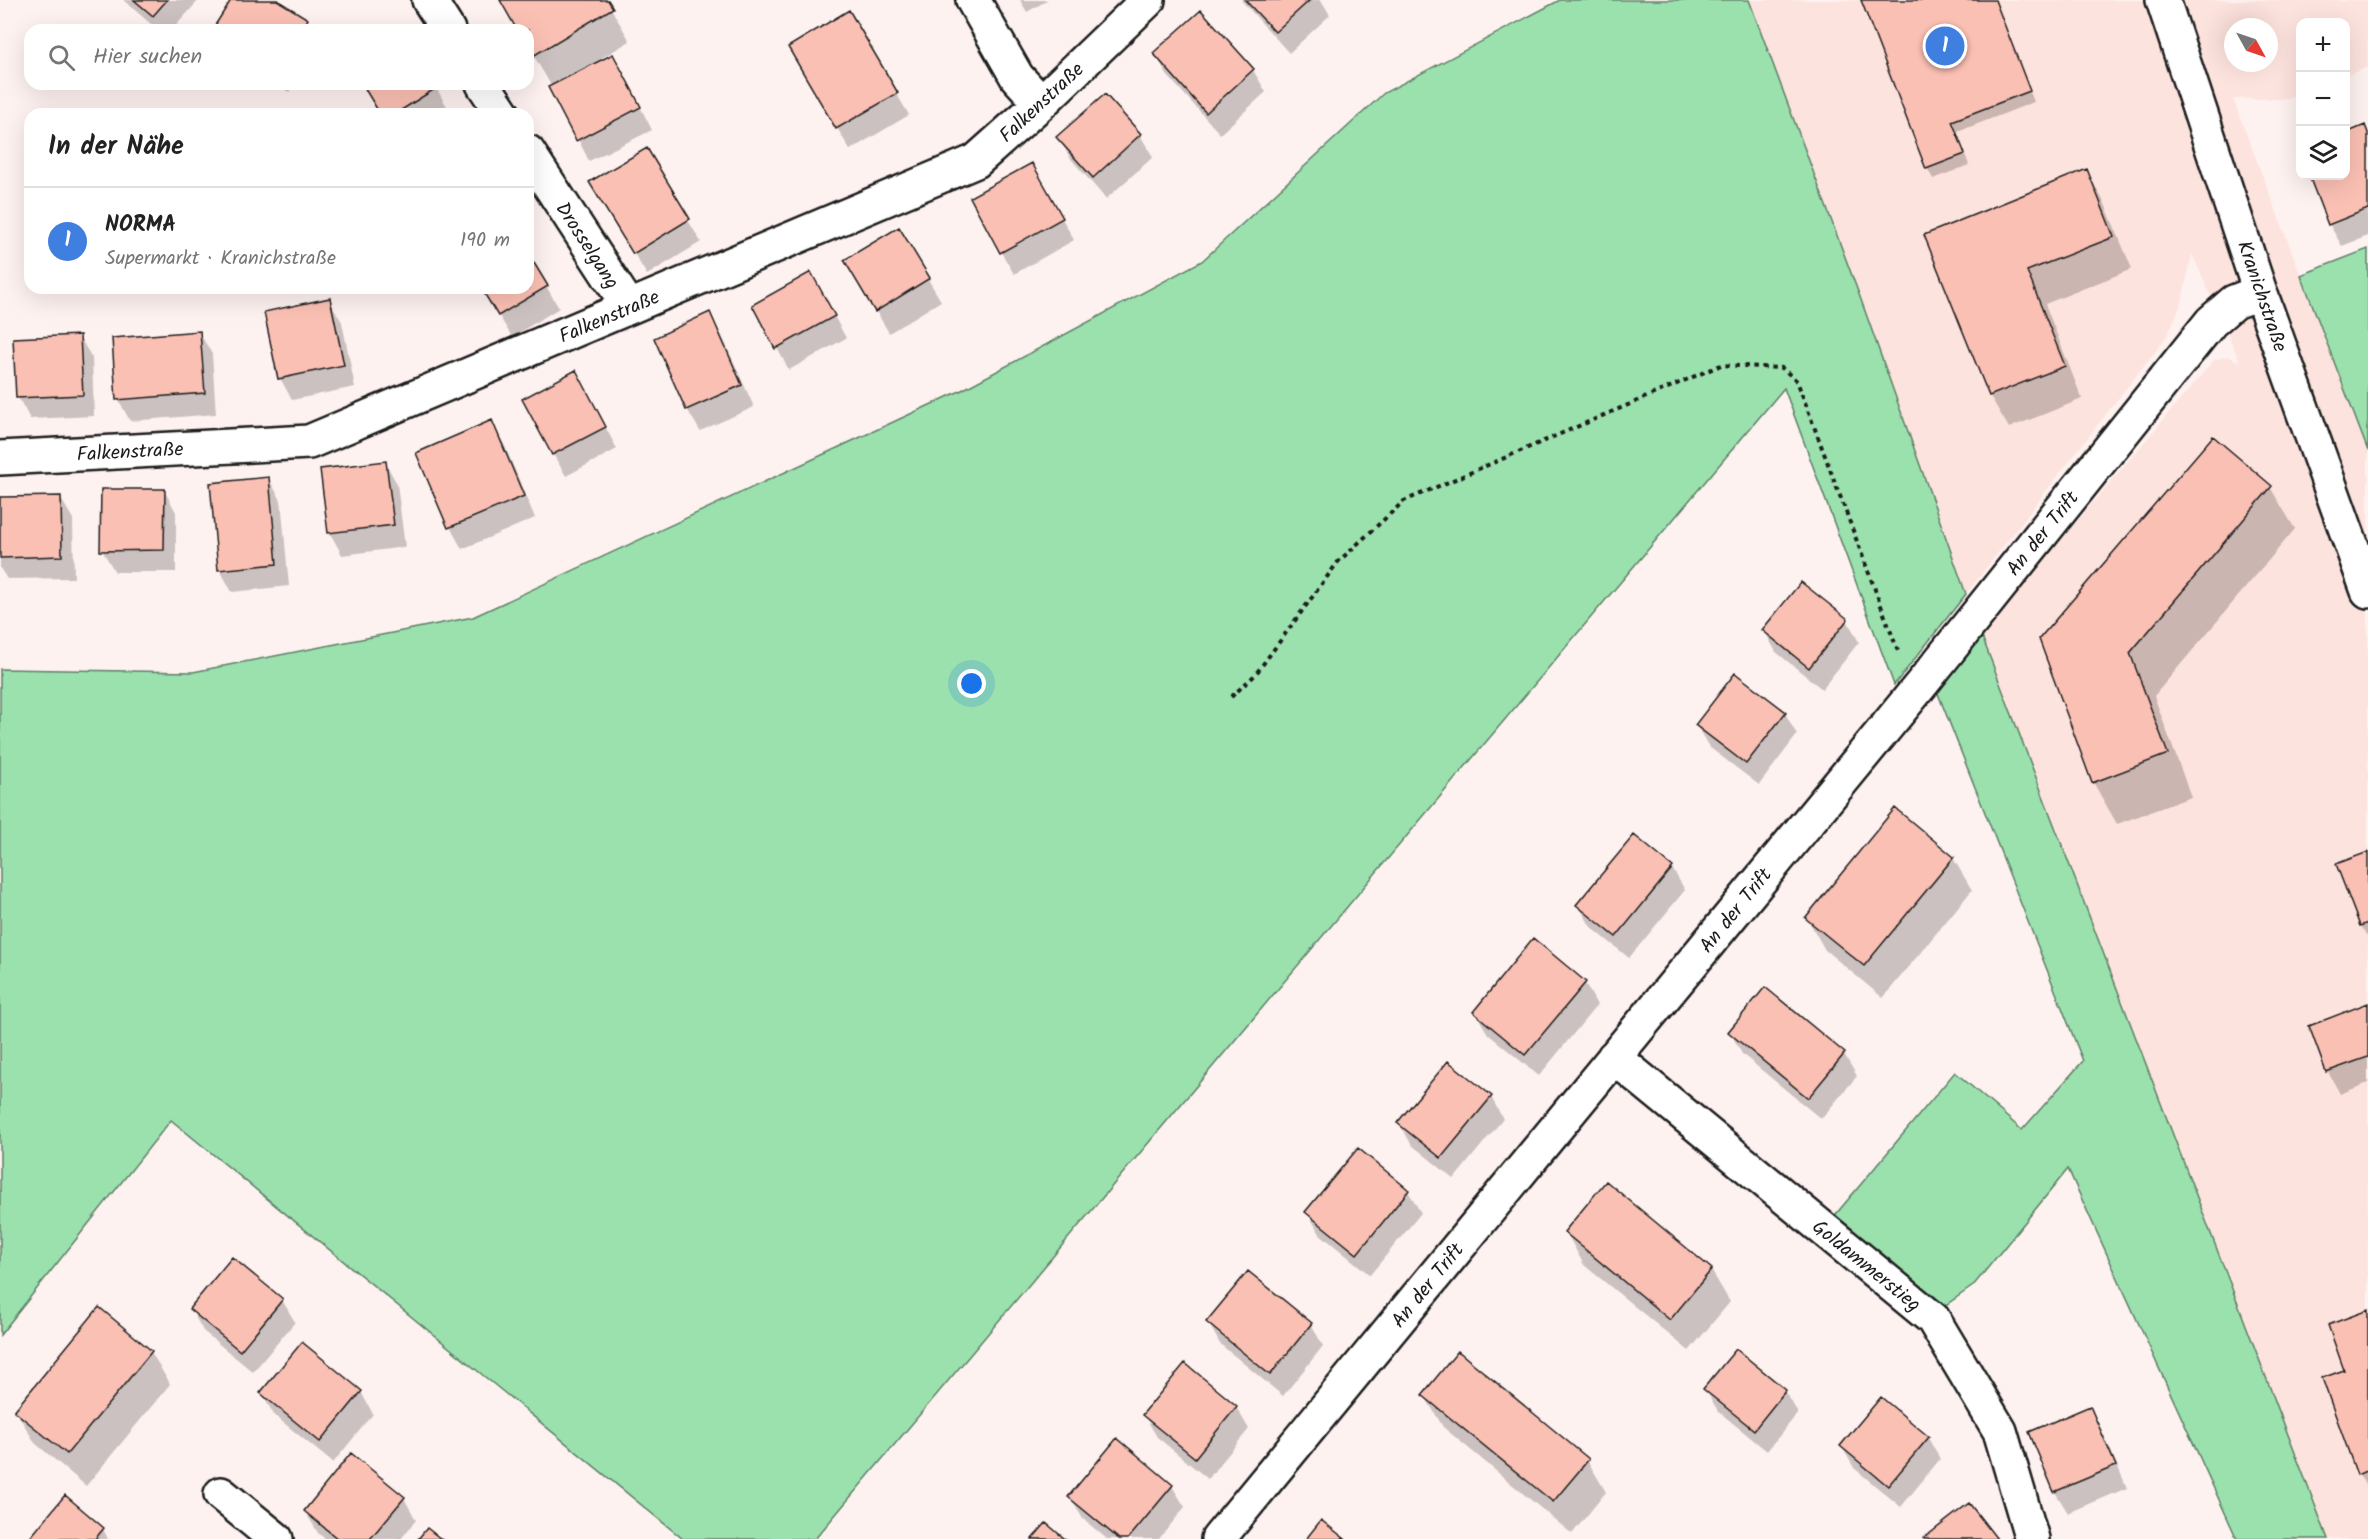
<!DOCTYPE html>
<html lang="de">
<head>
<meta charset="utf-8">
<style>
  :root { --surface:#fff; --page:#f2f2f2; --text:#222; --muted:#767676; --line:#e0e0e0; --accent:#d1495b }
  body { margin:0; font-family:Kalam,sans-serif; background:var(--page); color:var(--text) }
  .controls { position:absolute; right:18px; top:18px; display:grid; overflow:hidden; border-radius:12px; box-shadow:0 6px 24px #0002 }
  .controls button { width:54px; height:54px; display:grid; place-items:center; padding:0; border:0; border-bottom:2px solid var(--line); background:var(--surface); color:var(--text); font:30px sans-serif }
  .compass { position:absolute; left:2224px; top:18px; width:54px; height:54px; border-radius:50%; background:var(--surface); box-shadow:0 6px 24px #0002; rotate:130deg }
  .you { position:absolute; left:972px; top:684px; width:21px; height:21px; margin:-15px; border:4px solid #fff; border-radius:50%; background:#1a73e8; box-shadow:0 0 0 9px #1a73e833 }
  .badge { display:grid; place-items:center; width:39px; height:39px; border-radius:50%; background:var(--accent); color:#fff; font-size:20px; font-weight:700 }
  .pin { position:absolute; translate:-50% -50%; border:3px solid #fff; box-shadow:0 2px 6px #0006 }
  .list { margin:0; padding:0; list-style:none }
  h2 { display:flex; justify-content:space-between; align-items:center; height:78px; margin:0; padding:0 24px; font-size:26px }
  h2 small { font-size:20px; font-weight:400; color:var(--muted) }
  .list li { display:grid; grid-template-columns:39px 1fr auto; gap:18px; align-items:center; box-sizing:border-box; height:108px; padding:0 24px; border-top:2px solid var(--line) }
  .list b { display:block; font-size:22px; white-space:nowrap }
  .list p { margin:0; font-size:20px; white-space:nowrap; color:var(--muted) }
  .list em { font-size:20px; font-style:normal; color:var(--muted) }
  .icon { flex:none; width:33px; height:33px; fill:none; stroke:currentColor; stroke-width:2; stroke-linecap:round; stroke-linejoin:round }
  .map { position:relative; flex:none; width:2368px; height:1539px; overflow:hidden }
  .search { position:absolute; background:var(--surface); box-shadow:0 6px 24px #0002; left:24px; top:24px; width:510px; height:66px; display:flex; align-items:center; gap:15px; box-sizing:border-box; padding:0 21px; border-radius:18px; color:var(--muted); font-size:22px }
  .panel { position:absolute; background:var(--surface); box-shadow:0 6px 24px #0002; left:24px; top:108px; width:510px; height:186px; border-radius:18px }
  .map>svg:first-child { display:block }
  .built { fill:#fde3de; fill-rule:evenodd }
  .green { fill:#9be1ae; stroke:#5c7e65; stroke-width:1.5 }
  .shadow { fill:#0003 }
  .building { fill:#fbc0b4; stroke:#1c1c1c; stroke-width:1.5 }
  .lines { fill:none; stroke-linecap:round; stroke-linejoin:round }
  .minor-casing { stroke:#1c1c1c; stroke-width:38 }
  .path { stroke:#1c1c1c; stroke-width:4; stroke-dasharray:4.5 4.5; stroke-linecap:butt }
  .minor { stroke:#fff; stroke-width:33 }
  .labels { text-anchor:middle; stroke-width:4.5; stroke-linejoin:round; paint-order:stroke }
  .street-label { font-size:20px; fill:#1c1c1c; stroke:#fff }
</style>
</head>
<body>
<div class="map">
<svg width="2368" height="1539" viewBox="0 0 2368 1539">
  <rect width="100%" height="100%" fill="#fef2f0"/>
  <filter id="ink" filterUnits="userSpaceOnUse"><feTurbulence type="fractalNoise" baseFrequency=".0167" numOctaves="2"/><feDisplacementMap in="SourceGraphic" scale="12" xChannelSelector="R" yChannelSelector="G"/><feConvolveMatrix kernelMatrix="1 2 1 2 8 2 1 2 1" color-interpolation-filters="sRGB"/></filter>
  <g filter="url(#ink)">
    <path class="built" d="M 1749,0 L 2368,0 L 2368,67 L 2346,76 L 2346,22 L 2300,22 L 2300,94 L 2289,99 L 2233,99 L 2301,275 L 2368,249 L 2368,1539 L 2328,1539 L 1981,634 L 2214,360 L 2228,356 L 2240,362 L 2192,254 L 2182,302 L 2167,336 L 1966,594 L 1860,297 ZM 2233,27 L 2269,27 L 2269,63 L 2233,63 Z"/>
    <path class="green" d="M 1560,0 L 1749,0 L 1860,297 L 1966,594 L 1894,685 L 1784,388 L 815,1539 L 683,1539 L 171,1120 L 0,1335 L 0,669 L 193,672 L 473,617 L 960,391 L 1202,261 L 1384,93 Z
      M 2368,249 L 2368,451 L 2301,275 Z
      M 1981,634 L 2328,1539 L 2237,1539 L 2068,1169 L 1973,1286 L 1940,1309 L 1831,1220 L 1955,1072 L 2022,1130 L 2083,1061 L 1937,691 Z"/>
    <path class="shadow" d="M 123,0 L 199,0 L 172,30 L 158,30 Z
      M 232,0 L 274,0 L 307,20 L 313,30 L 214,30 Z
      M 501,0 L 606,0 L 630,41 L 600,59 L 625,77 L 652,130 L 589,161 L 552,87 L 528,46 L 528,30 L 519,30 Z
      M 1020,0 L 1048,0 L 1027,12 Z
      M 1241,0 L 1321,0 L 1330,15 L 1289,53 Z
      M 1863,0 L 1995,0 L 2034,102 L 1957,132 L 1969,165 L 1933,179 L 1927,168 Z
      M 849,12 L 909,115 L 850,150 L 790,47 Z
      M 1201,12 L 1253,70 L 1266,92 L 1220,134 L 1167,75 L 1155,53 Z
      M 276,84 L 294,84 L 289,92 Z
      M 362,84 L 434,84 L 449,110 L 442,114 L 381,114 Z
      M 1105,96 L 1140,135 L 1153,157 L 1106,199 L 1071,159 L 1058,137 Z
      M 2364,127 L 2368,134 L 2368,236 L 2342,246 L 2329,224 L 2310,176 L 2346,176 L 2346,135 Z
      M 646,150 L 701,242 L 647,275 L 604,204 Z
      M 2087,171 L 2105,204 L 2132,269 L 2045,304 L 2082,399 L 2009,428 L 1990,396 L 1926,236 Z
      M 1044,186 L 1074,240 L 1014,274 L 1001,252 Z
      M 898,229 L 941,301 L 889,333 L 859,282 Z
      M 528,256 L 559,308 L 512,337 L 482,288 L 528,288 Z
      M 823,296 L 846,338 L 789,370 L 777,348 Z
      M 329,300 L 342,322 L 355,387 L 292,400 L 280,378 Z
      M 710,314 L 722,336 L 754,407 L 700,431 L 687,409 Z
      M 199,332 L 212,354 L 216,414 L 130,421 L 118,399 Z
      M 79,336 L 92,358 L 94,416 L 30,419 L 18,397 Z
      M 588,394 L 617,449 L 566,476 L 553,454 Z
      M 492,422 L 504,444 L 535,518 L 462,549 L 450,527 Z
      M 385,462 L 397,484 L 405,547 L 342,555 L 330,533 L 322,471 Z
      M 268,478 L 281,500 L 289,586 L 232,592 L 220,570 L 211,484 Z
      M 2270,487 L 2295,529 L 2154,696 L 2191,797 L 2117,824 L 2093,782 L 2041,639 Z
      M 164,490 L 176,512 L 176,572 L 115,572 L 102,550 Z
      M 60,497 L 73,519 L 74,578 L 7,579 L 0,568 L 0,499 Z
      M 1847,620 L 1859,642 L 1822,689 L 1776,652 L 1764,630 Z
      M 1785,713 L 1797,735 L 1759,785 L 1709,747 L 1696,725 Z
      M 1634,837 L 1672,868 L 1685,890 L 1629,958 L 1591,927 L 1578,905 Z
      M 2368,853 L 2368,938 L 2361,926 L 2338,865 Z
      M 1953,858 L 1972,890 L 1883,998 L 1825,950 L 1807,918 Z
      M 1585,983 L 1597,1005 L 1539,1076 L 1488,1034 L 1475,1012 Z
      M 2368,1005 L 2368,1083 L 2340,1094 L 2328,1072 L 2311,1027 Z
      M 1730,1032 L 1844,1054 L 1857,1076 L 1821,1119 L 1742,1054 Z
      M 1491,1097 L 1503,1119 L 1454,1179 L 1412,1145 L 1399,1123 Z
      M 1358,1150 L 1408,1191 L 1421,1213 L 1370,1275 L 1320,1234 L 1307,1212 Z
      M 1566,1232 L 1711,1270 L 1730,1302 L 1689,1351 L 1584,1265 Z
      M 282,1300 L 295,1322 L 253,1372 L 203,1331 L 191,1309 Z
      M 2368,1312 L 2368,1490 L 2359,1474 L 2346,1371 Z
      M 1208,1322 L 1311,1324 L 1323,1346 L 1283,1396 L 1220,1344 Z
      M 1736,1351 L 1785,1391 L 1798,1413 L 1767,1451 L 1718,1411 L 1705,1389 Z
      M 151,1352 L 170,1384 L 86,1486 L 35,1443 L 16,1411 Z
      M 1185,1365 L 1236,1407 L 1249,1429 L 1208,1479 L 1157,1437 L 1144,1415 Z
      M 361,1392 L 373,1414 L 333,1463 L 274,1415 L 262,1394 Z
      M 1424,1395 L 1587,1460 L 1606,1492 L 1572,1534 L 1443,1427 Z
      M 2090,1408 L 2102,1430 L 2127,1488 L 2068,1513 L 2055,1492 L 2031,1433 Z
      M 1928,1438 L 1940,1459 L 1901,1507 L 1854,1468 L 1842,1447 Z
      M 1172,1486 L 1185,1507 L 1159,1539 L 1107,1539 L 1083,1519 L 1070,1497 Z
      M 404,1498 L 416,1520 L 401,1539 L 325,1539 L 318,1533 L 305,1511 Z
      M 103,1529 L 108,1539 L 31,1539 Z"/>
    <path class="building" d="M 134,0 L 167,0 L 153,16 Z
      M 231,0 L 277,0 L 308,19 L 302,30 L 212,30 Z
      M 500,0 L 608,0 L 613,8 L 533,56 L 528,48 L 528,30 L 517,30 Z
      M 1245,0 L 1310,0 L 1275,32 Z
      M 1861,0 L 1995,0 L 2030,91 L 1952,121 L 1965,154 L 1926,169 Z
      M 849,10 L 898,93 L 836,129 L 788,47 Z
      M 1201,10 L 1254,69 L 1206,113 L 1153,53 Z
      M 613,54 L 641,107 L 576,141 L 548,87 Z
      M 362,84 L 436,84 L 438,87 L 395,114 L 380,114 Z
      M 1105,94 L 1141,134 L 1093,178 L 1056,137 Z
      M 2365,125 L 2368,133 L 2368,209 L 2328,225 L 2309,176 L 2346,176 L 2346,133 Z
      M 647,148 L 690,219 L 633,254 L 589,182 Z
      M 1032,163 L 1063,218 L 1000,253 L 970,197 Z
      M 2087,169 L 2114,237 L 2027,271 L 2065,366 L 1989,396 L 1924,235 Z
      M 899,227 L 930,278 L 875,312 L 844,260 Z
      M 528,253 L 548,286 L 498,316 L 481,288 L 528,288 Z
      M 811,272 L 835,316 L 775,349 L 752,305 Z
      M 330,298 L 344,365 L 278,379 L 264,312 Z
      M 710,312 L 742,385 L 686,410 L 654,338 Z
      M 200,331 L 205,393 L 116,400 L 112,338 Z
      M 80,335 L 83,395 L 16,398 L 13,338 Z
      M 576,370 L 606,427 L 552,455 L 522,399 Z
      M 492,420 L 524,496 L 448,528 L 416,453 Z
      M 2213,436 L 2272,486 L 2130,653 L 2168,754 L 2092,783 L 2039,639 Z
      M 386,461 L 394,525 L 328,533 L 320,469 Z
      M 269,477 L 277,564 L 218,570 L 210,483 Z
      M 101,489 L 165,489 L 164,550 L 100,551 Z
      M 61,496 L 62,556 L 0,558 L 0,497 Z
      M 1801,582 L 1848,619 L 1809,668 L 1762,630 Z
      M 1735,673 L 1786,712 L 1746,764 L 1695,725 Z
      M 1895,808 L 1954,857 L 1864,966 L 1805,918 Z
      M 1634,835 L 1673,867 L 1616,937 L 1576,905 Z
      M 2368,852 L 2368,923 L 2360,926 L 2336,864 Z
      M 1533,938 L 1586,982 L 1525,1055 L 1473,1012 Z
      M 1765,987 L 1845,1053 L 1808,1098 L 1728,1032 Z
      M 2368,1003 L 2368,1057 L 2326,1072 L 2309,1026 Z
      M 1448,1061 L 1492,1096 L 1441,1158 L 1397,1123 Z
      M 1358,1148 L 1409,1190 L 1357,1254 L 1305,1212 Z
      M 1606,1181 L 1712,1269 L 1670,1320 L 1564,1232 Z
      M 232,1257 L 283,1299 L 240,1351 L 189,1309 Z
      M 1248,1271 L 1312,1323 L 1270,1375 L 1206,1322 Z
      M 99,1307 L 152,1351 L 67,1454 L 14,1411 Z
      M 2368,1310 L 2368,1470 L 2357,1475 L 2322,1378 L 2344,1370 L 2328,1325 Z
      M 302,1342 L 362,1391 L 320,1442 L 260,1393 Z
      M 1736,1349 L 1786,1390 L 1754,1430 L 1703,1389 Z
      M 1458,1351 L 1589,1459 L 1553,1502 L 1422,1395 Z
      M 1185,1363 L 1237,1406 L 1195,1458 L 1142,1415 Z
      M 1881,1397 L 1929,1437 L 1888,1486 L 1840,1446 Z
      M 2090,1406 L 2116,1466 L 2054,1492 L 2029,1432 Z
      M 1117,1438 L 1173,1485 L 1128,1539 L 1119,1539 L 1068,1497 Z
      M 351,1453 L 405,1497 L 370,1539 L 338,1539 L 304,1511 Z
      M 65,1495 L 104,1528 L 95,1539 L 29,1539 Z
      M 1969,1503 L 1997,1539 L 1924,1539 L 1924,1538 Z
      M 1321,1520 L 1345,1539 L 1306,1539 Z
      M 1046,1523 L 1065,1539 L 1032,1539 Z
      M 427,1528 L 441,1539 L 418,1539 Z"/>
    <g class="lines">
      <g class="minor-casing">
        <path id="minor" d="M 429,0 L 448,30
          M 973,0 L 1017,77 L 1041,103
          M 2163,0 L 2260,292 L 2368,591
          M 483,84 L 503,114
          M 528,152 L 629,307
          M 0,458 L 309,442 L 976,161 L 1041,103 L 1148,0
          M 1614,1057 L 1933,1319 L 2000,1431 L 2032,1539
          M 221,1494 L 276,1539
          M 1218,1539 L 1924,681 L 2211,322 L 2234,302 L 2260,292"/>
      </g>
      <path class="path" d="M 1231,697 L 1255,675 L 1338,562 L 1404,501 L 1721,365 L 1782,368 L 1797,381 L 1898,651"/>
      <use href="#minor" class="minor"/>
    </g>
  </g>
  <g class="labels">
    <g class="street-label">
      <text transform="translate(1041 102) rotate(-43)" y="7">Falkenstraße</text>
      <text transform="translate(588 245) rotate(57)" y="7">Drosselgang</text>
      <text transform="translate(2263 296) rotate(71)" y="7">Kranichstraße</text>
      <text transform="translate(609 316) rotate(-23)" y="7">Falkenstraße</text>
      <text transform="translate(130 451) rotate(-3)" y="7">Falkenstraße</text>
      <text transform="translate(2042 533) rotate(-51)" y="7">An der Trift</text>
      <text transform="translate(1735 910) rotate(-51)" y="7">An der Trift</text>
      <text transform="translate(1867 1265) rotate(39)" y="7">Goldammerstieg</text>
      <text transform="translate(1427 1285) rotate(-51)" y="7">An der Trift</text>
    </g>
  </g>
</svg>
<div class="controls">
<button>+</button>
<button>−</button>
<button><svg class="icon" aria-label="layers" viewBox="0 0 24 24"><path d="M12 4l9 5-9 5-9-5zM3 14l9 5 9-5"/></svg></button>
</div>
<svg class="compass" viewBox="-18 -18 36 36"><path d="M0-13l5 13h-10z" fill="#e53935"/><path d="M0 13l5-13h-10z" fill="#767676"/></svg>
<div class="you"></div>
<div class="pin badge" style="left:1945px;top:46px;background:#3f7fe0">1</div>
<div class="search"><svg class="icon" aria-label="search" viewBox="0 0 24 24"><circle cx="10" cy="10" r="6"/><path d="M15 15l6 6"/></svg>Hier suchen</div>
<section class="panel">
<h2>In der Nähe<small></small></h2>
<ul class="list">
<li><span class="badge" style="background:#3f7fe0">1</span><div><b>NORMA</b><p>Supermarkt · Kranichstraße</p></div><em>190 m</em></li>
</ul>
</section>
</div>
</body>
</html>
